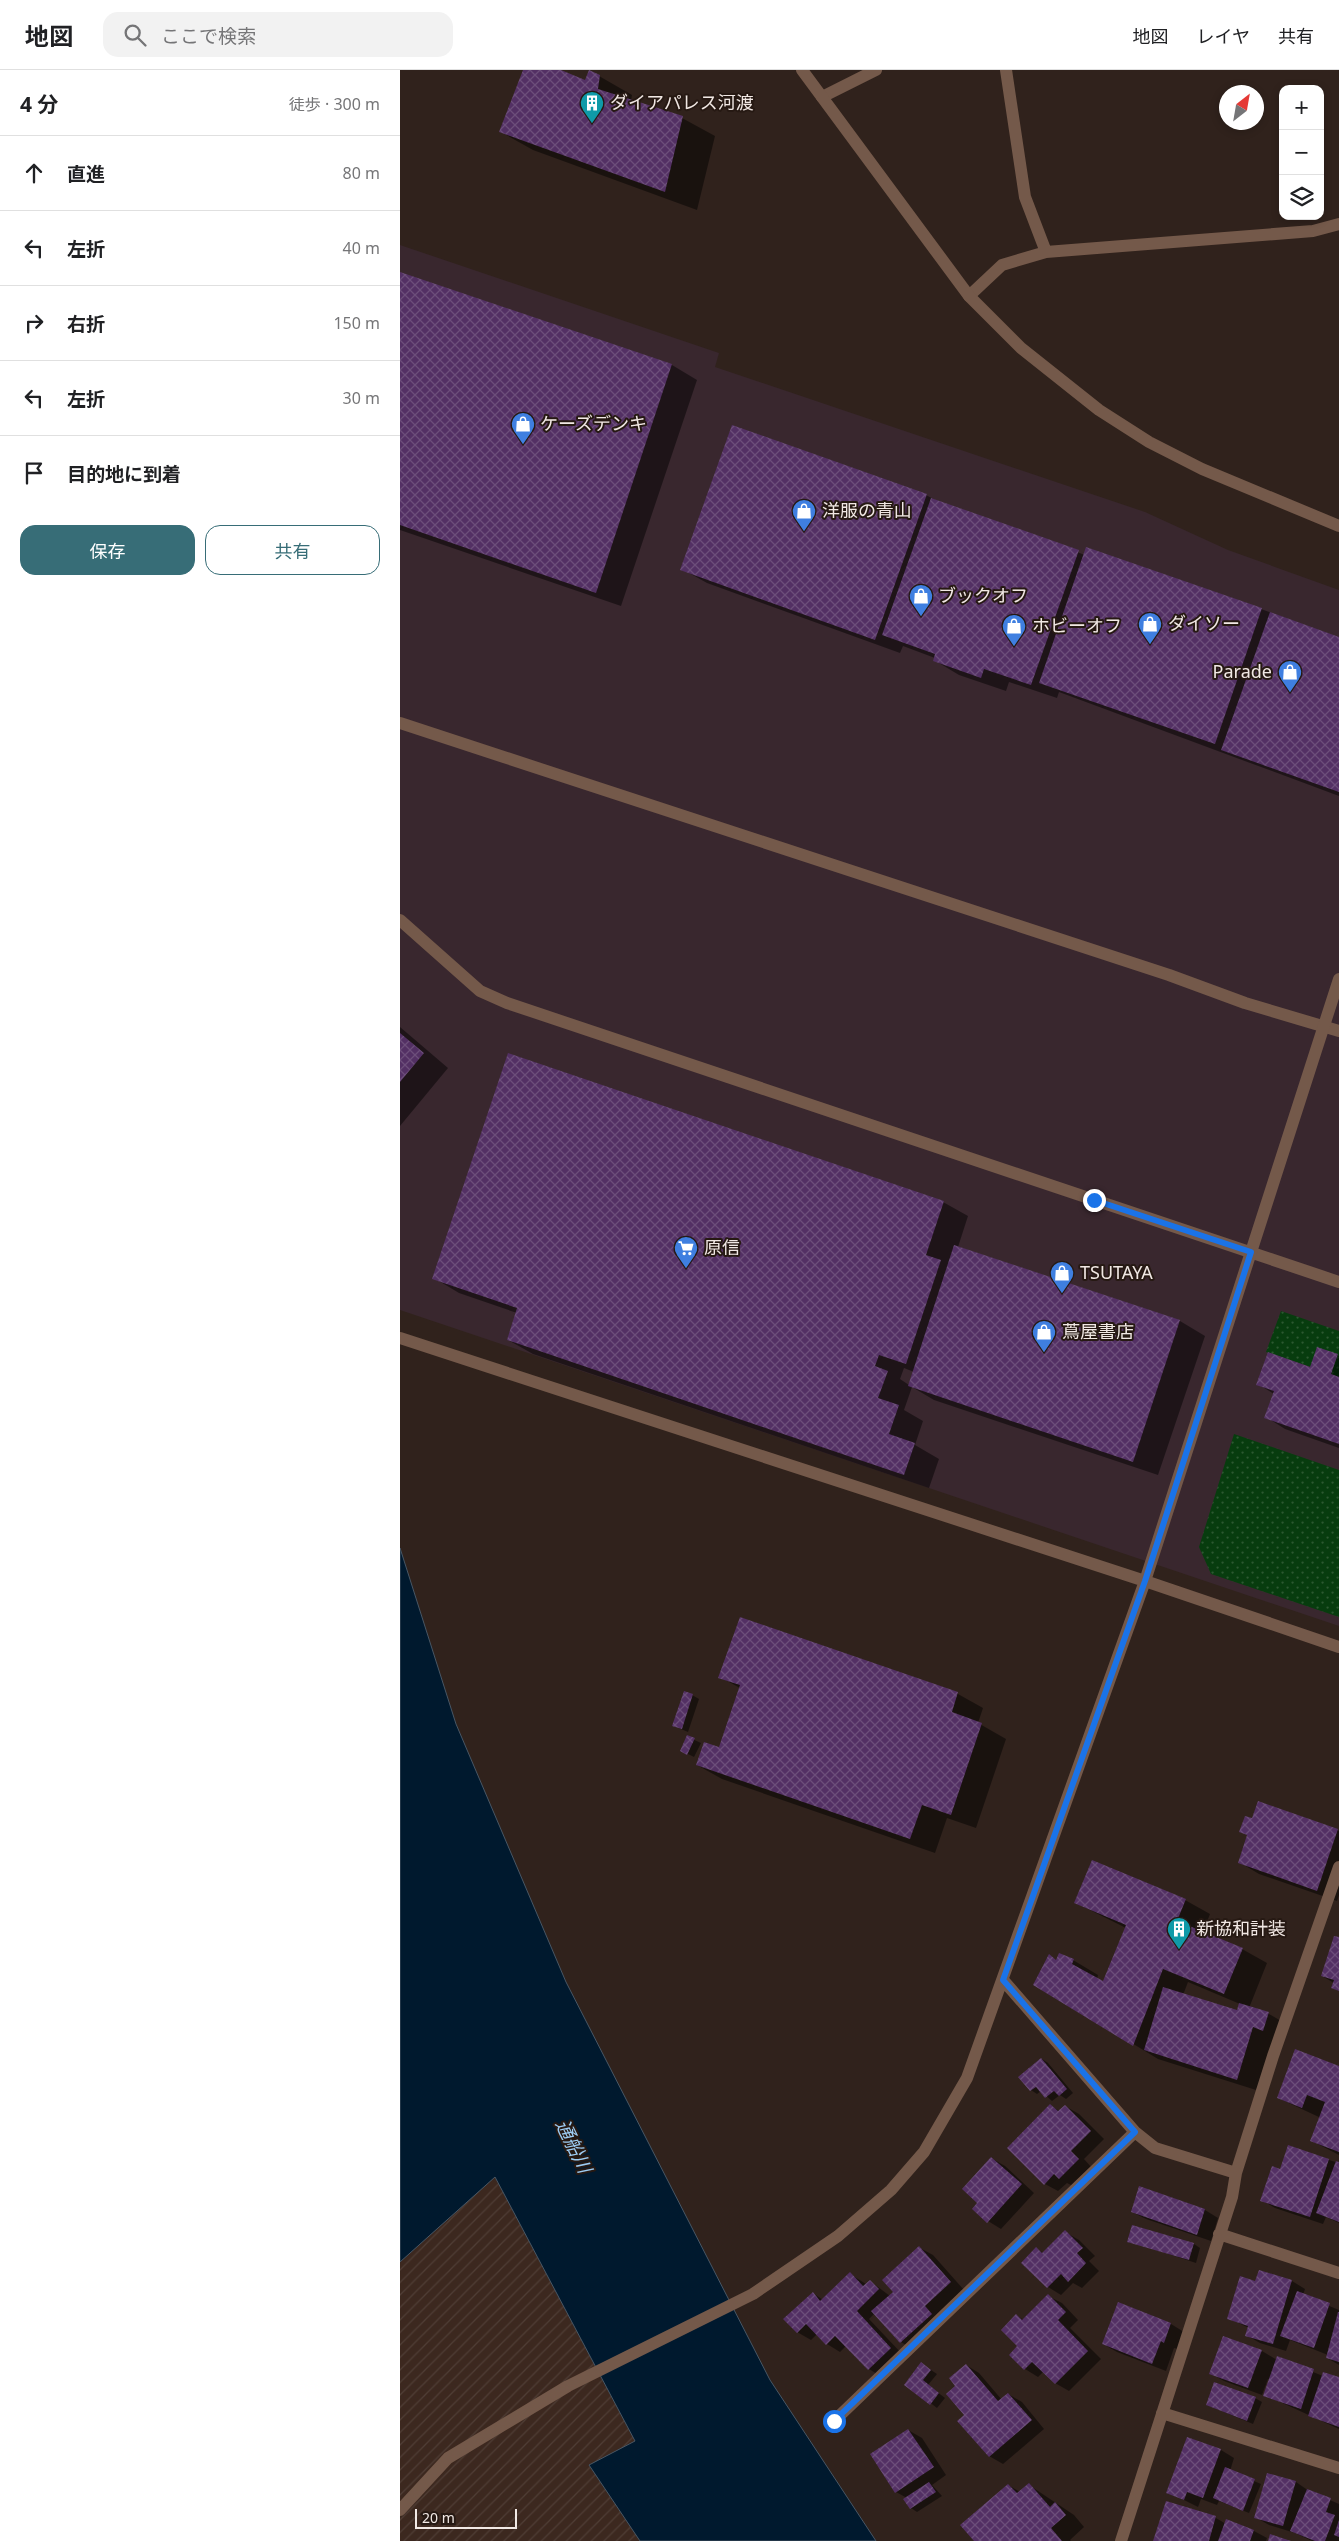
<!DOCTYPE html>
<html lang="ja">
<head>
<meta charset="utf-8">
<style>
  :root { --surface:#fff; --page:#f2f2f2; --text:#202124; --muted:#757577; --line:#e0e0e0; --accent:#376d77 }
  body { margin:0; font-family:"Noto Sans","Noto Sans JP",sans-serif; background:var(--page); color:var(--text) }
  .controls { position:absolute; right:15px; top:15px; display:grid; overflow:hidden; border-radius:10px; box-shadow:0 2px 8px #0003 }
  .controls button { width:45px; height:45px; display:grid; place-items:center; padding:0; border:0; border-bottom:1px solid var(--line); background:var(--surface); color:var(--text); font:25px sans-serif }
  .compass { position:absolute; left:819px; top:15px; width:45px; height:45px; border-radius:50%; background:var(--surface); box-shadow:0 2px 8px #0003; rotate:31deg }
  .scale { position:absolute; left:15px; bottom:12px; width:102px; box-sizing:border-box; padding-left:5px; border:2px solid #f1e8e4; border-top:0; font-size:14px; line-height:18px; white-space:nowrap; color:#f1e8e4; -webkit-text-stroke:4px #261913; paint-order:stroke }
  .stop { position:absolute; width:15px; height:15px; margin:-11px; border:4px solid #1a73e8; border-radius:50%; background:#fff }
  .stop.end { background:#1a73e8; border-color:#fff; box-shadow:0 1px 5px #0008 }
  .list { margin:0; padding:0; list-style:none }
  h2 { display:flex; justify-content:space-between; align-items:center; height:65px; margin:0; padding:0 20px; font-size:21px }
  h2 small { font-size:16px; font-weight:400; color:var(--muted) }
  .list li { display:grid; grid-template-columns:32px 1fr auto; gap:15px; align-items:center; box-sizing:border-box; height:75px; padding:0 20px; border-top:1px solid var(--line) }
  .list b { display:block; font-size:19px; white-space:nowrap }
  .list em { font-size:16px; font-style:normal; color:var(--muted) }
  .actions { display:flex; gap:10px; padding:15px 20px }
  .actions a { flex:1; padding:11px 0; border:1px solid var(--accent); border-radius:15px; text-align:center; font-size:18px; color:var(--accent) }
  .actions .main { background:var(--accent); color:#fff }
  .icon { flex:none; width:28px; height:28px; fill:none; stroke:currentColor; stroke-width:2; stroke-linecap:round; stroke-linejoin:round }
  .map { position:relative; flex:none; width:939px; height:2471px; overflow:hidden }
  header { display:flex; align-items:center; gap:30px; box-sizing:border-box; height:70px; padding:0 25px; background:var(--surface); border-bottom:1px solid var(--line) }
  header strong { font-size:24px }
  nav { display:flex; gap:28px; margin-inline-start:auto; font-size:18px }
  .search { width:350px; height:45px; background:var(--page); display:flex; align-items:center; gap:12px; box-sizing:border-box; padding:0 18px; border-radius:15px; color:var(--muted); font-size:19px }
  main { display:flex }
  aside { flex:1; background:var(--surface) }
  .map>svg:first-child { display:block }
  .commercial { fill:#39272e }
  .industrial { fill:url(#industrial-furrows) }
  .green { fill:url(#green-dots) }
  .water { fill:#00192e; stroke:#485765 }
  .shadow { fill:#0007; fill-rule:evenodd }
  .building { fill:url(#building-cross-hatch) }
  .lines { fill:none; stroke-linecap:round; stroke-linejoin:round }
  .service { stroke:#74594a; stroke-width:12 }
  .minor { stroke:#74594a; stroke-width:12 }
  .tertiary { stroke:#74594a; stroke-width:12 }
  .route { stroke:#1a73e8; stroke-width:6 }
  .labels { text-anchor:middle; stroke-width:4; stroke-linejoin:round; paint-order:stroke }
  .poi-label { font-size:18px; fill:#f1e8e4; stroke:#261913; text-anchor:start }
  .water-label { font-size:19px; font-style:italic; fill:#9dccf3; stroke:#261913 }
</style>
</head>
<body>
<header>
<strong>地図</strong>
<div class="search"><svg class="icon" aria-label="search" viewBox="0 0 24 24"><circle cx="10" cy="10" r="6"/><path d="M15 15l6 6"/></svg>ここで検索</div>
<nav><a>地図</a><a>レイヤ</a><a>共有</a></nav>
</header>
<main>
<aside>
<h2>4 分<small>徒歩 · 300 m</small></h2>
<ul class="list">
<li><svg class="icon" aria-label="ahead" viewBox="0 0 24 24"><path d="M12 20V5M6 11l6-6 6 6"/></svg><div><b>直進</b></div><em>80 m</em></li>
<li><svg class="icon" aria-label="left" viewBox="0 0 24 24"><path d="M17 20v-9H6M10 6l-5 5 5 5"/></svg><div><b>左折</b></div><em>40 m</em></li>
<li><svg class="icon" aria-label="right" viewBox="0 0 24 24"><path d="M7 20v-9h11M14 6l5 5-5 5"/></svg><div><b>右折</b></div><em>150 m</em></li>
<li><svg class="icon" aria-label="left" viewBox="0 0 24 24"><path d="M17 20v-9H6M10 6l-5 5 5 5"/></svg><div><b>左折</b></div><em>30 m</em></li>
<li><svg class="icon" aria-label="arrive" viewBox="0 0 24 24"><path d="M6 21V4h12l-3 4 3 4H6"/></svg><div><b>目的地に到着</b></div></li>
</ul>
<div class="actions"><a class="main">保存</a><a>共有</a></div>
</aside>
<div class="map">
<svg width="939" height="2471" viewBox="0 0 939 2471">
  <defs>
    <pattern id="industrial-furrows" width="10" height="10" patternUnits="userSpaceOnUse" patternTransform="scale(1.25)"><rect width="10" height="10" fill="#3c281f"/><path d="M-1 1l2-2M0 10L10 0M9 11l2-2" fill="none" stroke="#4f3d35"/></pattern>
    <pattern id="green-dots" width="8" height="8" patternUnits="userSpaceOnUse" patternTransform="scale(1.25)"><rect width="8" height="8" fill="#073c0e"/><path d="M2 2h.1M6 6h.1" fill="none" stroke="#2c5831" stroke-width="1.8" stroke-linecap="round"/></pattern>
    <pattern id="building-cross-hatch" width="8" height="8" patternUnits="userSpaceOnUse" patternTransform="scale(1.25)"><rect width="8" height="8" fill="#533064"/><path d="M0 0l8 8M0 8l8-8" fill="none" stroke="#6c4e7a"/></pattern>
  </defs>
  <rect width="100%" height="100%" fill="#30221c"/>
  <path class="commercial" d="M 0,175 L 319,283 L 315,297 L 745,442 L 828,480 L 939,520 L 939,1556 L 0,1240 Z"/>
  <path class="industrial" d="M 95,2107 L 235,2371 L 189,2395 L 240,2471 L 0,2471 L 0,2192 Z"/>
  <path class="green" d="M 881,1241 L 939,1261 L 939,1307 L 931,1304 L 937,1285 L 911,1297 L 866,1282 Z
    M 834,1364 L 939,1400 L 939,1547 L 811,1504 L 799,1477 Z"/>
  <path class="water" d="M 0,1478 L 56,1654 L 166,1912 L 370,2310 L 476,2471 L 240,2471 L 189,2395 L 235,2371 L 95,2107 L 0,2192 Z"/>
  <path class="shadow" d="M 124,0 L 157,0 L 186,12 L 199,6 L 232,25 L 231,31 L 282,48 L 315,66 L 297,140 L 133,80 L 101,62 Z
    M 0,203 L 272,295 L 297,310 L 221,536 L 0,460 Z
    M 526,425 L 537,431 L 685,485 L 861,539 L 939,568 L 939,726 L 659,622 L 657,628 L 609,612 L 606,621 L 559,605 L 534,590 L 535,588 L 503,576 L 500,583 L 307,513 L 282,499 Z
    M 0,957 L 48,998 L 0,1056 Z
    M 543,1132 L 568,1146 L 558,1177 L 780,1251 L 805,1266 L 758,1405 L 534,1330 L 512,1317 L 504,1340 L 523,1351 L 515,1375 L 539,1389 L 529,1418 L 133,1284 L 108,1270 L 117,1243 L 59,1223 L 34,1208 ZM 504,1298 L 514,1302 L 509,1315 L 500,1309 Z
    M 918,1279 L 939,1286 L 939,1378 L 885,1359 L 866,1347 L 874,1324 L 858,1314 L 911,1298 Z
    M 340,1548 L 558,1624 L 583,1638 L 578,1653 L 606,1669 L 576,1758 L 547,1748 L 535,1783 L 322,1709 L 297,1695 L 319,1679 L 340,1618 L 320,1607 Z
    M 292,1625 L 299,1629 L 288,1662 L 274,1656 Z
    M 288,1667 L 301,1673 L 294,1687 L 282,1681 Z
    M 858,1732 L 939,1761 L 939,1825 L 937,1831 L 859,1804 L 839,1792 L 848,1766 L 840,1761 L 852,1749 Z
    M 785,1830 L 810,1844 L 803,1862 L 842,1879 L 867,1893 L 849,1938 L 869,1944 L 888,1955 L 856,2020 L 758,1989 L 635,1914 L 650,1886 L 657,1891 L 673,1890 L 698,1905 L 697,1909 L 703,1913 L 726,1858 L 676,1833 ZM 788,1912 L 840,1934 L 838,1942 L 783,1925 Z
    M 939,1869 L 939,1921 L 933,1918 L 934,1913 L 922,1906 Z
    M 642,1989 L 648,1993 L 673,2023 L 666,2029 L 660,2025 L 652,2031 L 641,2021 L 637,2024 L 631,2020 L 620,2008 Z
    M 939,1997 L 939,2085 L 912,2071 L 921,2048 L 878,2028 Z
    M 650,2036 L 660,2041 L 665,2036 L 679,2044 L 704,2069 L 684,2089 L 692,2098 L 673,2116 L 667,2113 L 658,2121 L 645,2114 Z
    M 591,2088 L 605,2096 L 634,2123 L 601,2159 L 588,2151 L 579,2133 Z
    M 929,2090 L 939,2093 L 939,2153 L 926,2147 L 923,2154 L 875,2138 L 862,2130 L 881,2100 Z
    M 740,2118 L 805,2140 L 818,2148 L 811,2171 L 746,2149 L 732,2142 Z
    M 665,2162 L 679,2170 L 695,2186 L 689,2191 L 699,2201 L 682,2218 L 673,2213 L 661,2225 L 648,2217 L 636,2179 L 644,2183 Z
    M 729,2171 L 794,2174 L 800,2178 L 796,2193 Z
    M 520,2178 L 533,2185 L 564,2220 L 514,2280 L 501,2272 L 475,2243 L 469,2249 L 504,2286 L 482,2307 L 469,2299 L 446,2276 L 440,2282 L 427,2274 L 417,2264 L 411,2270 L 397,2262 L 413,2223 L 423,2230 L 450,2204 L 466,2214 L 470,2211 L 490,2226 Z
    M 860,2201 L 892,2211 L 905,2219 L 903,2225 L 939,2240 L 939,2295 L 927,2288 L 928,2285 L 890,2270 L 886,2281 L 860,2273 L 846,2265 L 849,2258 L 828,2248 L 856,2212 Z
    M 648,2226 L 662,2233 L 678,2250 L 670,2258 L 701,2289 L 669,2321 L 655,2313 L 644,2301 L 638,2307 L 625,2299 L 619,2276 L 617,2246 L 624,2250 Z
    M 719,2234 L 771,2254 L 784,2262 L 778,2279 L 774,2278 L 766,2301 L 717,2282 L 703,2274 Z
    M 824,2267 L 862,2281 L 877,2290 L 878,2288 L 923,2306 L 939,2308 L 939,2359 L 865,2325 L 870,2310 L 868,2309 L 862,2325 L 824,2311 L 810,2303 Z
    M 566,2295 L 579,2303 L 602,2330 L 608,2324 L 622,2332 L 644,2359 L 603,2394 L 589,2386 L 566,2345 L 557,2316 Z
    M 528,2298 L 537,2304 L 528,2315 L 545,2328 L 537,2338 L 506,2314 Z
    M 855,2328 L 862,2332 L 853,2354 L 807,2335 Z
    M 508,2360 L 522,2368 L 546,2405 L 532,2415 L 542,2426 L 517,2442 L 511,2438 L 507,2428 L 496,2422 Z
    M 788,2368 L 821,2380 L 834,2388 L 830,2401 L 861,2414 L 849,2443 L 819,2431 L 817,2435 L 801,2429 L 798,2437 L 768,2422 Z
    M 896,2412 L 909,2421 L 939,2434 L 939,2471 L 912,2471 L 895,2463 L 869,2455 L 855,2447 Z
    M 608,2415 L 620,2422 L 629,2415 L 674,2445 L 684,2457 L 670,2470 L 671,2471 L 575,2471 Z
    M 816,2448 L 826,2454 L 827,2451 L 854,2461 L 867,2468 L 866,2471 L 755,2471 Z"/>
  <path class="building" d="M 123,0 L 161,0 L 185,10 L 189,0 L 200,5 L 198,19 L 283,46 L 265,122 L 99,62 Z
    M 0,202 L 272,294 L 196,523 L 0,455 Z
    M 332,355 L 527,424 L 475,570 L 280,500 Z
    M 531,428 L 679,480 L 631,615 L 584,599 L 581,608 L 533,591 L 535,584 L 482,565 Z
    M 686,477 L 862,538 L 815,674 L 639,613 Z
    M 870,542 L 939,567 L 939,722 L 821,680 Z
    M 0,963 L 24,983 L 0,1012 Z
    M 108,983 L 544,1131 L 526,1185 L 541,1190 L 506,1294 L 479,1285 L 475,1296 L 488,1301 L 478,1328 L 499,1335 L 489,1364 L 515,1373 L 504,1405 L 107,1270 L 117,1238 L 32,1209 Z
    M 554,1175 L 780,1250 L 733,1392 L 508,1316 Z
    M 917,1277 L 938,1284 L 931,1304 L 939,1307 L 939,1374 L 864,1348 L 874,1321 L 856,1315 L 868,1282 L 910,1297 Z
    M 340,1547 L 558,1622 L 552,1642 L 582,1653 L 551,1745 L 522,1735 L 510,1769 L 296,1695 L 304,1672 L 319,1677 L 340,1615 L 318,1608 Z
    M 284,1621 L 293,1624 L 282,1659 L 272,1656 Z
    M 287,1665 L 295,1668 L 287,1685 L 280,1681 Z
    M 858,1731 L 938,1759 L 917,1821 L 838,1793 L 847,1765 L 839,1762 L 845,1746 L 852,1748 Z
    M 692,1790 L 786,1829 L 777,1851 L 843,1878 L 824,1924 L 763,1899 L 733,1976 L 633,1915 L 649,1884 L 656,1890 L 659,1883 L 674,1889 L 672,1894 L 703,1911 L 726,1855 L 674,1833 Z
    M 934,1866 L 939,1867 L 939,1921 L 931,1918 L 934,1910 L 921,1906 Z
    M 763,1917 L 837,1940 L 839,1933 L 869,1942 L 863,1961 L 853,1957 L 837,2010 L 744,1980 Z
    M 895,1979 L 939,1996 L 939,2082 L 910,2071 L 925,2032 L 907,2025 L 902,2038 L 877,2028 Z
    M 641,1988 L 667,2019 L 659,2026 L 654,2021 L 645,2028 L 636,2017 L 630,2021 L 618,2007 Z
    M 650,2034 L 658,2041 L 665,2035 L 691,2061 L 671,2081 L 679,2089 L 659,2109 L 654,2104 L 644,2115 L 607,2078 Z
    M 888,2075 L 929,2089 L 910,2147 L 860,2131 L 872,2096 L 880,2099 Z
    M 591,2087 L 622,2114 L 587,2153 L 572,2139 L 577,2133 L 562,2119 Z
    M 936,2091 L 939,2092 L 939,2152 L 916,2143 Z
    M 739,2116 L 805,2139 L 797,2165 L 731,2142 Z
    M 732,2155 L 794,2173 L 789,2190 L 727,2172 Z
    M 665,2160 L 683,2178 L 677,2183 L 686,2193 L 668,2212 L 661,2204 L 647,2218 L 621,2193 L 636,2177 L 642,2183 Z
    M 519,2176 L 551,2212 L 525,2236 L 532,2244 L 500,2273 L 471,2241 L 493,2222 L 482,2210 Z
    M 859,2200 L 892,2210 L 873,2274 L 845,2266 L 848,2256 L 827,2249 L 840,2206 L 855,2211 Z
    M 450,2202 L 463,2216 L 470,2210 L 479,2219 L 457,2241 L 491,2278 L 468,2300 L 435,2266 L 426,2275 L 406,2254 L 397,2263 L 383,2249 L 413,2222 L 420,2231 Z
    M 897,2221 L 930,2233 L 914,2278 L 880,2266 Z
    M 648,2224 L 666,2242 L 658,2250 L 688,2281 L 655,2314 L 632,2292 L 624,2300 L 609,2285 L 617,2276 L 601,2260 L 616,2244 L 622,2250 Z
    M 718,2232 L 771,2253 L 764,2273 L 761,2271 L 752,2294 L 702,2274 Z
    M 938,2242 L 939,2242 L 939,2292 L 926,2288 Z
    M 823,2266 L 862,2280 L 848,2318 L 809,2304 Z
    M 877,2286 L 914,2299 L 901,2339 L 863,2326 Z
    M 521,2292 L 531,2300 L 523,2310 L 539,2323 L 530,2335 L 504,2315 Z
    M 566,2294 L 598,2331 L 608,2323 L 632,2350 L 589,2387 L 557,2351 L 564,2345 L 546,2324 L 555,2316 L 549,2308 Z
    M 923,2302 L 939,2307 L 939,2357 L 908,2346 Z
    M 814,2312 L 856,2327 L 847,2351 L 806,2335 Z
    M 508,2359 L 534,2397 L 495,2423 L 470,2384 Z
    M 787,2367 L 821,2379 L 803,2428 L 787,2422 L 784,2430 L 766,2423 Z
    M 825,2397 L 855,2409 L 843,2441 L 813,2428 Z
    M 867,2403 L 896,2411 L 883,2456 L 854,2448 Z
    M 529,2412 L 536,2422 L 510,2439 L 503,2429 Z
    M 629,2413 L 650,2437 L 655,2432 L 666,2445 L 651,2458 L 662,2471 L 574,2471 L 560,2455 L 608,2414 L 617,2423 Z
    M 907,2419 L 931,2428 L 926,2442 L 935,2445 L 925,2471 L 915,2471 L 890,2461 Z
    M 766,2431 L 816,2446 L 809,2471 L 753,2471 Z
    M 826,2449 L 854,2460 L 850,2471 L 818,2471 Z
    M 939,2450 L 939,2467 L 934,2465 Z
    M 870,2464 L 891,2471 L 868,2471 Z"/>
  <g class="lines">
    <path class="service" d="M 0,653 L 769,905 L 845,933 L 939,961
      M 0,850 L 80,921 L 107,933 L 939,1212"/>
    <path class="minor" d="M 606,0 L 625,127 L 646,182
      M 422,27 L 476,0
      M 569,226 L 602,195 L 646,182 L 913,161 L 939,154
      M 0,1268 L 745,1511 L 939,1577
      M 603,1910 L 735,2062 L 755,2078 L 836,2103
      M 819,2164 L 939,2203
      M 762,2343 L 939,2398
      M 434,2351 L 735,2062
      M 0,2440 L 48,2388 L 168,2316 L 353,2224 L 438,2166 L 491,2120 L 524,2082 L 567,2008 L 745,1511 L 939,909
      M 721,2471 L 832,2127 L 836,2103 L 873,1986 L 939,1797"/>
    <path class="tertiary" d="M 402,0 L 569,226 L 621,278 L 699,340 L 749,372 L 802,399 L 939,456"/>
  </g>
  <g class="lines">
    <path class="route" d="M 434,2351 L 735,2062 L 603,1910 L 745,1511 L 851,1182 L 694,1130"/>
  </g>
  <defs>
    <g id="building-pin" transform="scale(1.25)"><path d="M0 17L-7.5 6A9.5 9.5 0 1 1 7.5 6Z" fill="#0f9aa8" stroke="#261913"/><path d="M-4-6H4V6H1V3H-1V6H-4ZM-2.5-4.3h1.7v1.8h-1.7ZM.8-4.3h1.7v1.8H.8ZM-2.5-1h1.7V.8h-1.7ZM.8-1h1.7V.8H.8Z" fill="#fff"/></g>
    <g id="shop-pin" transform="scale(1.25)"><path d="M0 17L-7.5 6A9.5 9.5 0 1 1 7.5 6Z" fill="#3f7fe0" stroke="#261913"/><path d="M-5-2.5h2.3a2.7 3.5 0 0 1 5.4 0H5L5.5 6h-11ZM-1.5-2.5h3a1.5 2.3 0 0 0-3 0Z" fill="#fff"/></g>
    <g id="supermarket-pin" transform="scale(1.25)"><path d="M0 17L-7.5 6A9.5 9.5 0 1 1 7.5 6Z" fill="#3f7fe0" stroke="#261913"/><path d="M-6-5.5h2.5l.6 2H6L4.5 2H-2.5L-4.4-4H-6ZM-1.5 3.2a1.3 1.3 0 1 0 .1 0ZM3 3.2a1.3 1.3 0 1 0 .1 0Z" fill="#fff"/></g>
  </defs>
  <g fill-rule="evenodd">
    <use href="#building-pin" x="192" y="33"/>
    <use href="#shop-pin" x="123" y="354"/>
    <use href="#shop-pin" x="404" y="441"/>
    <use href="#shop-pin" x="521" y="526"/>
    <use href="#shop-pin" x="750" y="554"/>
    <use href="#shop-pin" x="614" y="556"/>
    <use href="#shop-pin" x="890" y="602"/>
    <use href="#supermarket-pin" x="286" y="1178"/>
    <use href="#shop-pin" x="662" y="1203"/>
    <use href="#shop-pin" x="644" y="1262"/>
    <use href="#building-pin" x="779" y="1859"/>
  </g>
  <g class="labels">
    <g class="poi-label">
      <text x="210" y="39">ダイアパレス河渡</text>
      <text x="140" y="360">ケーズデンキ</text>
      <text x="422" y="447">洋服の青山</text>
      <text x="538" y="532">ブックオフ</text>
      <text x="768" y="560">ダイソー</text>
      <text x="632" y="562">ホビーオフ</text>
      <text x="872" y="608" text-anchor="end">Parade</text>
      <text x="304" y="1184">原信</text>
      <text x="680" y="1209">TSUTAYA</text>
      <text x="662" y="1268">蔦屋書店</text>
      <text x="796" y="1865">新協和計装</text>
    </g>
    <g class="water-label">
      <text transform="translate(174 2076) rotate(64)" y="7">通船川</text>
    </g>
  </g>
</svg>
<div class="controls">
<button>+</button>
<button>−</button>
<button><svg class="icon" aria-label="layers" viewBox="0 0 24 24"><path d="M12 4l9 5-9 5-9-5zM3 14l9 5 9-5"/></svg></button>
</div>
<svg class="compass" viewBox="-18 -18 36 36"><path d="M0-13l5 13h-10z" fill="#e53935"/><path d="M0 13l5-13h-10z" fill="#757577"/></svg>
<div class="scale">20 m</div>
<div class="stop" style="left:434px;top:2351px"></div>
<div class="stop end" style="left:694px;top:1130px"></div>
</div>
</main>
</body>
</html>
